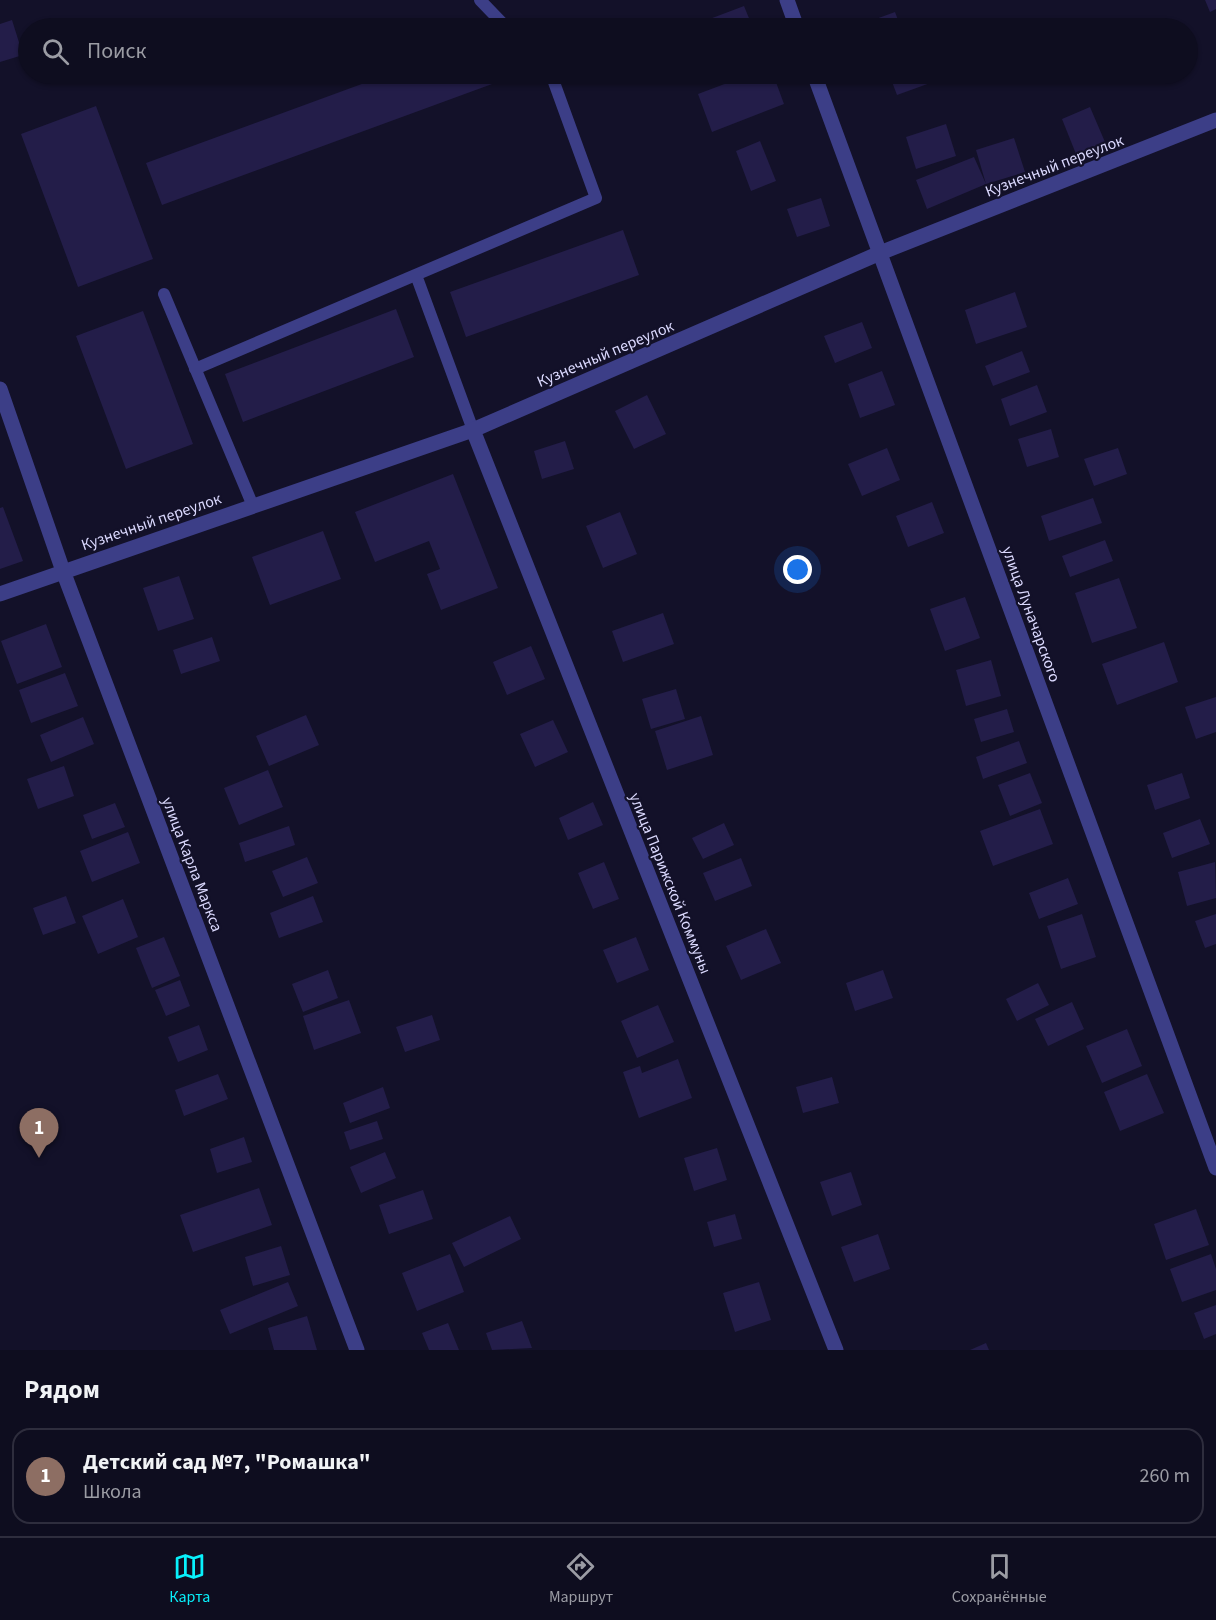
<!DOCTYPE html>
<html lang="ru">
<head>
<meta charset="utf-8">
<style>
  :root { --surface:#0e0d1f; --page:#1c1b2c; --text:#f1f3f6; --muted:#9b9ca4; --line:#2e2d3d; --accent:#08f0fb }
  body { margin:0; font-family:"Source Sans 3",sans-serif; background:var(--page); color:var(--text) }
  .you { position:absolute; left:798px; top:570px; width:21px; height:21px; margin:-15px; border:4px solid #fff; border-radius:50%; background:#1a73e8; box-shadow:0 0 0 9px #1a73e833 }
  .badge { display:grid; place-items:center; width:39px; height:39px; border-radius:50%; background:var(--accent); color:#fff; font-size:20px; font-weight:700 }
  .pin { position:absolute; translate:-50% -50px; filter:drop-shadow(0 2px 3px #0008) }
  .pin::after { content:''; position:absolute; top:32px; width:21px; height:18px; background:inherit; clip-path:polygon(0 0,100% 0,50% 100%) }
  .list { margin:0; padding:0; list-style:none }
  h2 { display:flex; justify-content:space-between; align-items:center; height:78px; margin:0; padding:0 24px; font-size:26px }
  h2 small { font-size:20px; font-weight:400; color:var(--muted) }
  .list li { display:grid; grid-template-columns:39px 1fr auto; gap:18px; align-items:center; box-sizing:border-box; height:96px; margin:0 12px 12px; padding:0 12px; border:2px solid var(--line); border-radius:18px }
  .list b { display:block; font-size:22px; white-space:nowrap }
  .list p { margin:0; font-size:20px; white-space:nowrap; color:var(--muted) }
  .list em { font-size:20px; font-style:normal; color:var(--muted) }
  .icon { flex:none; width:33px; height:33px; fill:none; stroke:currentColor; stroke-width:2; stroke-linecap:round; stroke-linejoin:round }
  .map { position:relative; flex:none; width:1216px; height:1350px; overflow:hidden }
  .search { position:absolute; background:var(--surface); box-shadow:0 2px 4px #0004; left:18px; right:18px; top:18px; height:66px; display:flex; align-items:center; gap:15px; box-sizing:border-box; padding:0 21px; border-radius:33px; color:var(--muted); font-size:22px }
  .sheet { height:186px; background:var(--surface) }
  nav { display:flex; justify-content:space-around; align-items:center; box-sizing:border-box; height:84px; border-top:2px solid var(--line); background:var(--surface); font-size:16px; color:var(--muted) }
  nav a { display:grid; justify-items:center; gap:3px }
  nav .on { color:var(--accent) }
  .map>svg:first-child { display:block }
  .building { fill:#231d49 }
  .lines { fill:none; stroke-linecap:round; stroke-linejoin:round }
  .service { stroke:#3c3e87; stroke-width:12 }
  .minor { stroke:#3c3e87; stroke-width:15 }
  .labels { text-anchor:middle; stroke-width:4.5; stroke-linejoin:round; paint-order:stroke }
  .street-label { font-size:16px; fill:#dbd9fe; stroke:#131129 }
</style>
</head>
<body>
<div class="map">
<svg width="1216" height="1350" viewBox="0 0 1216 1350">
  <rect width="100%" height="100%" fill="#131129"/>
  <path class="building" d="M 1205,0 L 1216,0 L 1216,9 L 1210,12 Z
    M 744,6 L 753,28 L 710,28 L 707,20 Z
    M 895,12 L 901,28 L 867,28 L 865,23 Z
    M 12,20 L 23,55 L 0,62 L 0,24 Z
    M 389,74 L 500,74 L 503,80 L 162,205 L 146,163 Z
    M 751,74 L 773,74 L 784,104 L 712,132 L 698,94 Z
    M 889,74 L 930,74 L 933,82 L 897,95 Z
    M 96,106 L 153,259 L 78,287 L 21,134 Z
    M 1090,107 L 1105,142 L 1076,154 L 1062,119 Z
    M 946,124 L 956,156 L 916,169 L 906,137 Z
    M 1014,138 L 1025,172 L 986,184 L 927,209 L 916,180 L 974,157 L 986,184 L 976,150 Z
    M 760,141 L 776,181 L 751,191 L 736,151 Z
    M 821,198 L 830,226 L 797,237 L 787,209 Z
    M 623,230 L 639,275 L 466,337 L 450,292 Z
    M 1015,292 L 1027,327 L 976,344 L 965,310 Z
    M 396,309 L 414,357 L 243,422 L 225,374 Z
    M 143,311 L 193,444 L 126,469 L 76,336 Z
    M 862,322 L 872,348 L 835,363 L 824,336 Z
    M 1022,351 L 1030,372 L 993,386 L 985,366 Z
    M 882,371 L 895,405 L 860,418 L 848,384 Z
    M 1037,385 L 1047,412 L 1010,426 L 1001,399 Z
    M 647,395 L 666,434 L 634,449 L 615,411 Z
    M 1051,429 L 1059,457 L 1027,467 L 1018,439 Z
    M 565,441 L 574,469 L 542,479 L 534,451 Z
    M 887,448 L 900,480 L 862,496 L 848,464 Z
    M 1118,448 L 1127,474 L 1094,486 L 1084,459 Z
    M 453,474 L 498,588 L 441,610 L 427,574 L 440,569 L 429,541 L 375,562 L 355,512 Z
    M 1093,498 L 1102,523 L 1049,541 L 1041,516 Z
    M 932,502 L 944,533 L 908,547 L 896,516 Z
    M 3,507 L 23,561 L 0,569 L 0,508 Z
    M 620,512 L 637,554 L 603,568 L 586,526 Z
    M 323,531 L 341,579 L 270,605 L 252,557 Z
    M 1105,540 L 1113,561 L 1070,577 L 1062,556 Z
    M 179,576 L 194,619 L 158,631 L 143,588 Z
    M 1119,578 L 1137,628 L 1092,643 L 1075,593 Z
    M 965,597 L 980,638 L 945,651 L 930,609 Z
    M 663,613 L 674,644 L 623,662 L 612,631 Z
    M 46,624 L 62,667 L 17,684 L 1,641 Z
    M 212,637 L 220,661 L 181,674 L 173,650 Z
    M 1164,642 L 1178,682 L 1117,705 L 1102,664 Z
    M 531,646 L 545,679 L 507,695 L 493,662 Z
    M 991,660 L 1001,696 L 966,706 L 956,670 Z
    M 65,673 L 78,706 L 31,723 L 19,690 Z
    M 676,689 L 685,719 L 651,729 L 642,699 Z
    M 1216,697 L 1216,732 L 1196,739 L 1185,707 Z
    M 1007,709 L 1014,732 L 981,742 L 974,719 Z
    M 306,715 L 319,745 L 269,766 L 256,736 Z
    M 701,716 L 713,755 L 667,770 L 655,731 Z
    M 83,717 L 94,744 L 51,762 L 40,735 Z
    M 553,720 L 568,752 L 535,767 L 520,734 Z
    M 1019,741 L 1027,763 L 983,779 L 976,757 Z
    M 64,766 L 74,796 L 38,809 L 27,779 Z
    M 268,770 L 283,807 L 239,825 L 224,788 Z
    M 1030,773 L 1042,803 L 1010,816 L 998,785 Z
    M 1182,773 L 1190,798 L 1155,810 L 1147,785 Z
    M 593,802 L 603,825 L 568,840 L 559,818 Z
    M 115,803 L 125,827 L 92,839 L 83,815 Z
    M 1040,809 L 1053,844 L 993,866 L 980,831 Z
    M 1200,819 L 1210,844 L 1172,858 L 1163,833 Z
    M 724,823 L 734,845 L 703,859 L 692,838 Z
    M 289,826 L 295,845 L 245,862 L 239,843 Z
    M 128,832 L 140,863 L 92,882 L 80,851 Z
    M 307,857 L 318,883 L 283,897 L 272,871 Z
    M 741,858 L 752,886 L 715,901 L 703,873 Z
    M 604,862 L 619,899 L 593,909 L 578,873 Z
    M 1215,862 L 1216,898 L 1187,906 L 1178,872 Z
    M 1068,878 L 1078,904 L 1039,919 L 1029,893 Z
    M 66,896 L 76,923 L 43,935 L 33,908 Z
    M 313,896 L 323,922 L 279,938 L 270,913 Z
    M 123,899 L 138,937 L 98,954 L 82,916 Z
    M 1082,914 L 1096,957 L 1061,969 L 1047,926 Z
    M 1216,914 L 1216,944 L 1205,948 L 1195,921 Z
    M 766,929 L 781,963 L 741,980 L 726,946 Z
    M 164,937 L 180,976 L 152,988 L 136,948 Z
    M 636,937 L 649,970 L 617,983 L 603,950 Z
    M 328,970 L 338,998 L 303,1012 L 292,984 Z
    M 883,970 L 893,998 L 855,1011 L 846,983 Z
    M 180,980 L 190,1006 L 166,1016 L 155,990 Z
    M 1038,983 L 1049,1005 L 1017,1021 L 1006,999 Z
    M 349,1000 L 361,1033 L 314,1050 L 303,1016 Z
    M 1072,1002 L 1084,1029 L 1048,1046 L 1035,1019 Z
    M 658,1005 L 674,1042 L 637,1058 L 621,1021 Z
    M 432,1015 L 440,1040 L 405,1052 L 396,1027 Z
    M 199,1025 L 208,1050 L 178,1062 L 168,1037 Z
    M 1127,1029 L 1142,1066 L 1102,1083 L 1086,1046 Z
    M 678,1059 L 692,1098 L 639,1118 L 623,1072 L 640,1066 L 642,1073 Z
    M 218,1074 L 228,1099 L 184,1116 L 175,1090 Z
    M 1147,1074 L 1164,1113 L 1120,1131 L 1104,1092 Z
    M 832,1077 L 839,1103 L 803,1113 L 796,1087 Z
    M 383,1087 L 390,1108 L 350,1123 L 343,1103 Z
    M 377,1121 L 383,1139 L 350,1150 L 344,1132 Z
    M 244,1137 L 252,1162 L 217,1173 L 210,1149 Z
    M 717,1148 L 727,1180 L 694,1191 L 684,1158 Z
    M 385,1152 L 396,1178 L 361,1193 L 350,1167 Z
    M 851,1172 L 862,1205 L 832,1216 L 820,1182 Z
    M 259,1188 L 272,1225 L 193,1252 L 180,1215 Z
    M 423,1190 L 433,1219 L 389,1234 L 379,1205 Z
    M 1196,1209 L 1209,1245 L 1166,1260 L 1154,1224 Z
    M 735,1214 L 742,1239 L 714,1247 L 707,1222 Z
    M 510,1216 L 521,1239 L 464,1267 L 452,1243 Z
    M 878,1234 L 890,1269 L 854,1282 L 841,1247 Z
    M 281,1246 L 290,1275 L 253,1286 L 245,1257 Z
    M 450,1254 L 464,1292 L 417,1311 L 402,1273 Z
    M 1211,1254 L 1216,1269 L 1216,1290 L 1182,1302 L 1170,1269 Z
    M 288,1282 L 298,1306 L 230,1334 L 220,1310 Z
    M 759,1282 L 771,1320 L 735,1332 L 723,1293 Z
    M 1216,1305 L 1216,1334 L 1204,1339 L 1194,1313 Z
    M 307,1316 L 317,1350 L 274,1350 L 268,1328 Z
    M 522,1321 L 532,1348 L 492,1350 L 486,1333 Z
    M 448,1323 L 459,1350 L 429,1350 L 422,1333 Z
    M 986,1343 L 989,1350 L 970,1350 Z"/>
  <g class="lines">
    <path class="service" d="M 480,0 L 507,28
      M 416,275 L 473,430
      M 164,294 L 253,506
      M 195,369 L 596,198 L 551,74"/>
    <path class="minor" d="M 787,0 L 797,28
      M 814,74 L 1216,1168
      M 0,389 L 63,571 L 357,1350
      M 473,430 L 836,1350
      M 0,594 L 473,430 L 880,253 L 1216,120"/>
  </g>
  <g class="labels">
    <g class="street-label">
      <text transform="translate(1054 165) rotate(-21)" y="6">Кузнечный переулок</text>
      <text transform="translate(605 353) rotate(-23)" y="6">Кузнечный переулок</text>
      <text transform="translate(151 521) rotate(-19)" y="6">Кузнечный переулок</text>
      <text transform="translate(1032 614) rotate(70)" y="6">улица Луначарского</text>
      <text transform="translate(193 864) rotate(69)" y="6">улица Карла Маркса</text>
      <text transform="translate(671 883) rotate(68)" y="6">улица Парижской Коммуны</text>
    </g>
  </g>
</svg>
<div class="you"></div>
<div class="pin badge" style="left:39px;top:1158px;background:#8d6e63">1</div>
<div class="search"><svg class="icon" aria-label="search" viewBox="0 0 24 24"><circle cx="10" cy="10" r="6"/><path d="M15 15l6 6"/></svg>Поиск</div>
</div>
<section class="sheet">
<h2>Рядом<small></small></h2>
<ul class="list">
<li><span class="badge" style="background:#8d6e63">1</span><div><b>Детский сад №7, &quot;Ромашка&quot;</b><p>Школа</p></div><em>260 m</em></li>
</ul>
</section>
<nav>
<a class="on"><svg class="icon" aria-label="map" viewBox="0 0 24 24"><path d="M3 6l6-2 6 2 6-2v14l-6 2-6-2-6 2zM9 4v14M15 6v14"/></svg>Карта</a>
<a><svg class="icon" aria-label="directions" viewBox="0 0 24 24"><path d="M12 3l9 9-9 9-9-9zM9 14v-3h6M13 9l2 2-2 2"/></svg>Маршрут</a>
<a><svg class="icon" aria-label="saved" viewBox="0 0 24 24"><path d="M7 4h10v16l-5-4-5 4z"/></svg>Сохранённые</a>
</nav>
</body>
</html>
